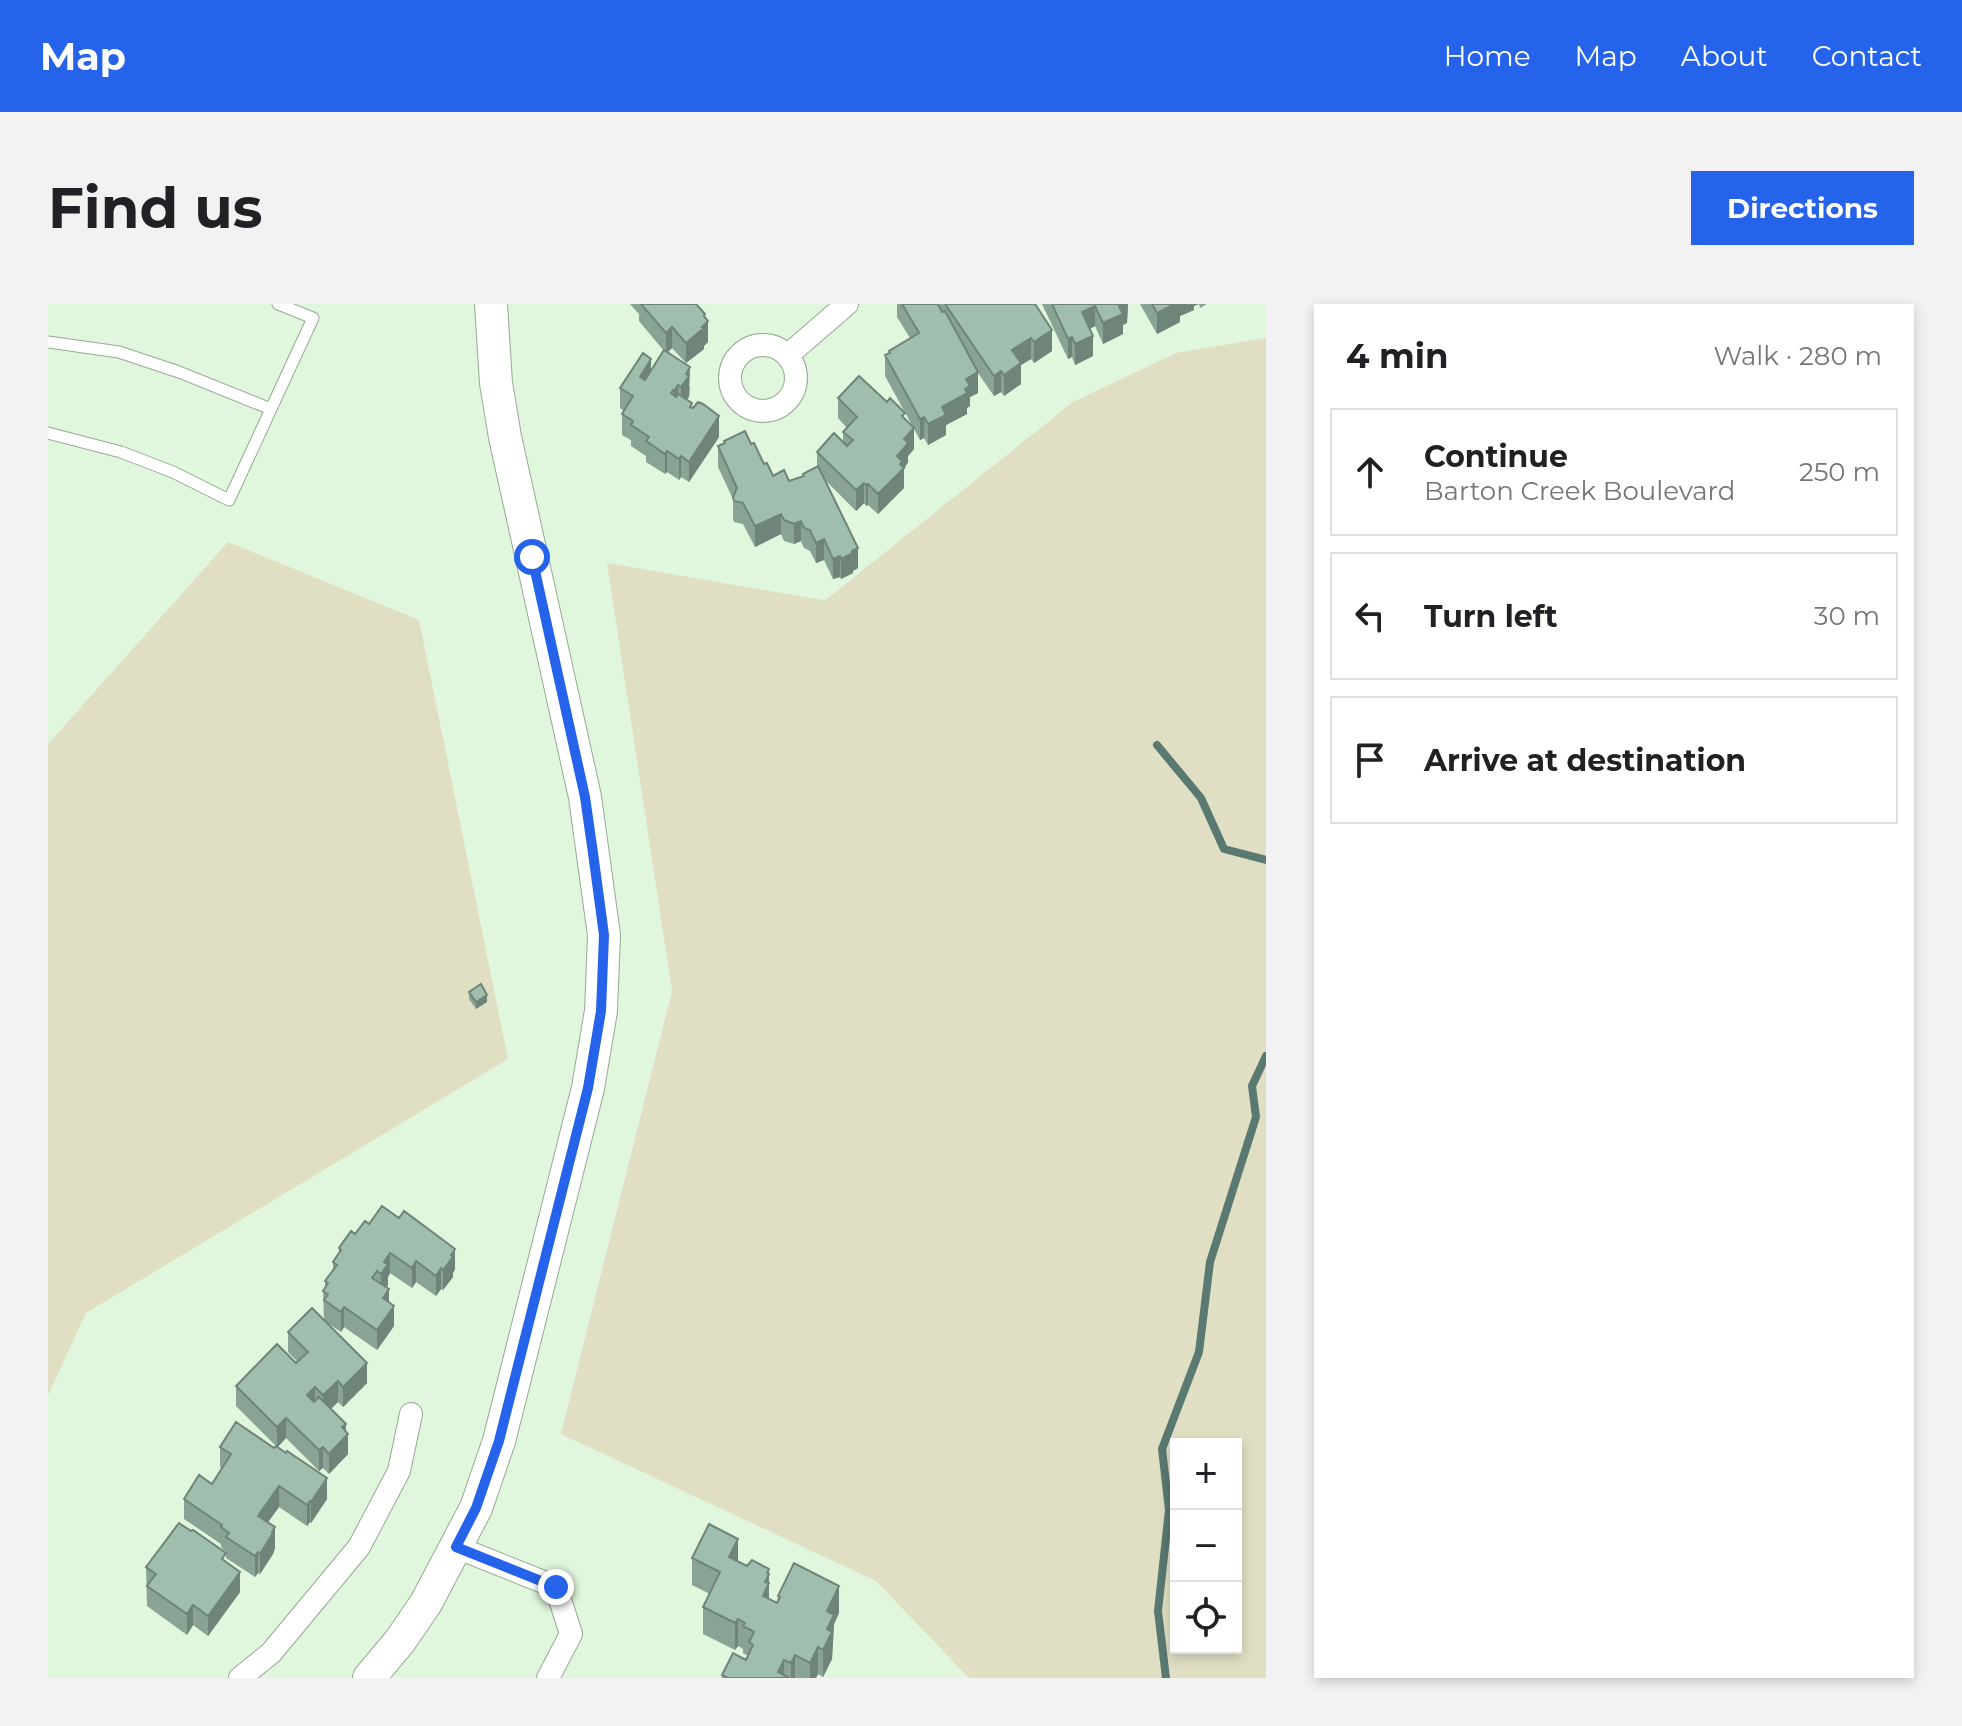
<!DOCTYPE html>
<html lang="en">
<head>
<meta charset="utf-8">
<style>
  :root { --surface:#fff; --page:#f2f2f2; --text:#202124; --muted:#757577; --line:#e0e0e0; --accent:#2563eb }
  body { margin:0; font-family:Montserrat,sans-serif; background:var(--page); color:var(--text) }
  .controls { position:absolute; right:24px; bottom:24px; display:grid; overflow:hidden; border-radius:0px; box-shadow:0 4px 12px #0003 }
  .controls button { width:72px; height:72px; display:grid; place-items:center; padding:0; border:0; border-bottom:2px solid var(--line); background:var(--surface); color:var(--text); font:40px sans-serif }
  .stop { position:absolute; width:24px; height:24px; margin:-18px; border:6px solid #2563eb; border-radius:50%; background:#fff }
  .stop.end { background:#2563eb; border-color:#fff; box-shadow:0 2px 8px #0008 }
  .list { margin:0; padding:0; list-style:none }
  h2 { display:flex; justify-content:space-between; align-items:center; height:104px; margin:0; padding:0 32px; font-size:34px }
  h2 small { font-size:26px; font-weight:400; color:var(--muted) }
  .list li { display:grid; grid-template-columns:52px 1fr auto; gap:24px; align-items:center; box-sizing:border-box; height:128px; margin:0 16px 16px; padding:0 16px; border:2px solid var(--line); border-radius:0px }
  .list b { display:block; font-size:30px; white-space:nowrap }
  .list p { margin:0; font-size:26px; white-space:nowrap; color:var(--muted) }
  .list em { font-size:26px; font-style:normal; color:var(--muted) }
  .icon { flex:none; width:44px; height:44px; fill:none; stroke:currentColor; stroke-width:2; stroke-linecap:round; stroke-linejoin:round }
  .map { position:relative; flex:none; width:1218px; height:1374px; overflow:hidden; border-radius:0px }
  header { display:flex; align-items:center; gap:48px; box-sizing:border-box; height:112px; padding:0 40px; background:var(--accent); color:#fff }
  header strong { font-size:38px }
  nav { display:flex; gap:44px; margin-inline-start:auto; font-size:28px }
  .intro { display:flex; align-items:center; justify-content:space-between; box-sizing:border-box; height:192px; padding:0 48px }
  h1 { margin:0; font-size:56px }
  .button { padding:20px 36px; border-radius:0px; background:var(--accent); color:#fff; font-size:28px; font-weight:700 }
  main { display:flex; gap:48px; padding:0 48px }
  aside { flex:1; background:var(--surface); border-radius:0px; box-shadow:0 4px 12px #0003 }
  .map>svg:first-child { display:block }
  .green { fill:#e1dfc3; fill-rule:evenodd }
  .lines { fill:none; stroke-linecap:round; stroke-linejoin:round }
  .stream { stroke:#5a7970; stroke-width:8 }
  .lane-casing { stroke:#96aa93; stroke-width:13 }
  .street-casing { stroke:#96aa93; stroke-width:24 }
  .secondary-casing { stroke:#96aa93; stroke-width:34 }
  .lane { stroke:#fff; stroke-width:11 }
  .street { stroke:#fff; stroke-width:22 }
  .secondary { stroke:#fff; stroke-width:32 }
  .wall { fill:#89a395 }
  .shaded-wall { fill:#6f8579 }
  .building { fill:#9fbead; stroke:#6f8579; stroke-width:2 }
  .route { stroke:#2563eb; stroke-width:10 }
</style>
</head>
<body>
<header>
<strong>Map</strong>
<nav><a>Home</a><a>Map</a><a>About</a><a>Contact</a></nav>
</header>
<div class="intro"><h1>Find us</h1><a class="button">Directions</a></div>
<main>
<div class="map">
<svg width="1218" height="1374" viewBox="0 0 1218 1374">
  <rect width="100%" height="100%" fill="#e0f6dd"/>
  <path class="green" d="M 1218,34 L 1218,1374 L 921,1374 L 828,1277 L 513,1130 L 624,687 L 559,259 L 775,296 L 775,298 L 1025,98 L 1128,49 ZM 1188,1140 L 1188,1344 L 1128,1344 L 1128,1140 Z
    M 180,238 L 371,316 L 460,755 L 38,1009 L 0,1091 L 0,440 Z"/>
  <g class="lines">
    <path class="stream" d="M 1109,441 L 1153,494 L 1176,545 L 1218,556
      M 1118,1374 L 1110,1307 L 1121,1206 L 1114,1145 L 1151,1048 L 1162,958 L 1208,813 L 1204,782 L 1218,752"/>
    <g class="lane-casing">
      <path id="lane" d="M 0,38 L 71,48 L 131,68 L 223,105
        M 0,129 L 73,148 L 125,168 L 181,196 L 265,14 L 230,0"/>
    </g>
    <g class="street-casing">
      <path id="street" d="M682 74a33 33 0 1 1 66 0a33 33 0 1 1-66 0Z
        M 740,51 L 799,0
        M 408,1243 L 508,1283 L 523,1330 L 500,1374
        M 192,1374 L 223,1349 L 311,1243 L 351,1167 L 363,1110"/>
    </g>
    <g class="secondary-casing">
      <path id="secondary" d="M 321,1374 L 352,1337 L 378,1299 L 428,1204 L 451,1137 L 540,784 L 553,707 L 556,631 L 537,493 L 457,133 L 448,79 L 443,0"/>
    </g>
    <use href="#lane" class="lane"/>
    <use href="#street" class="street"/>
    <use href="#secondary" class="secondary"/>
  </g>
  <path class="wall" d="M 582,0 L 648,0 L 657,14 L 660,38 L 656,42 L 656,45 L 638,59 L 624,44 L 619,49 L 642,84 L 641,93 L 639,95 L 644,104 L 671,133 L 641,178 L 633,173 L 631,176 L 619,168 L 617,170 L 598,158 L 598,152 L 583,142 L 583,136 L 574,131 L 574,110 L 576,107 L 572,104 L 572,84 L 603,67 L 616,47 L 591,17 L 591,10 Z
    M 849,0 L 987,0 L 1004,47 L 986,59 L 983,55 L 973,61 L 973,80 L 956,92 L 953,88 L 946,92 L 930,69 L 930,89 L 922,93 L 922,102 L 919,104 L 919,110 L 898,121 L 898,131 L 880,141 L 876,134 L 872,136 L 866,125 L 866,145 L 860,152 L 860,158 L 856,165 L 856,184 L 830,210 L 820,201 L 818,202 L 816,199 L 808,207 L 778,177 L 810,264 L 805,267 L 805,269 L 793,275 L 792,273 L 785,275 L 776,256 L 768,259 L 762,247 L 756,244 L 753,237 L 746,240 L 736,237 L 733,230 L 707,243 L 695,220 L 686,218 L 685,214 L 685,195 L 670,163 L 670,142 L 676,139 L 676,137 L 703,140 L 716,160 L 725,172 L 741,177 L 755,173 L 755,170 L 769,163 L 769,148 L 795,138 L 795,128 L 799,124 L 790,114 L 790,94 L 857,115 L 865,123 L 837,72 L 837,51 L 841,50 L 841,47 L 862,34 L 849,13 Z
    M 994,0 L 1080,0 L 1079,19 L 1075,21 L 1075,30 L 1055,40 L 1047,22 L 1042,25 L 1045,52 L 1027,61 L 1024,53 L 1020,55 Z
    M 1092,0 L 1159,0 L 1152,4 L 1151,0 L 1146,2 L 1146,6 L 1132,12 L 1132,18 L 1109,30 Z
    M 421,688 L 439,698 L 428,705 L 421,695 Z
    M 321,920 L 407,965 L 405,969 L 405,973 L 395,986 L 393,985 L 388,992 L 368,978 L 364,984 L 342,969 L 340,973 L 340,981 L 338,983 L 346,1022 L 329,1046 L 296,1023 L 293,1028 L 278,1018 L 319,1079 L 295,1103 L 290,1098 L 283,1105 L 298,1127 L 300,1150 L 281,1170 L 275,1164 L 271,1167 L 238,1134 L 229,1143 L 279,1195 L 263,1219 L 262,1218 L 259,1222 L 231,1203 L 220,1218 L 227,1244 L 225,1250 L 212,1270 L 210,1269 L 207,1273 L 178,1254 L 178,1248 L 173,1243 L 173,1240 L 136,1215 L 136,1195 L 164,1180 L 174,1165 L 172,1163 L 172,1143 L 226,1144 L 228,1142 L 188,1102 L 188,1082 L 250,1058 L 240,1048 L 240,1028 L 276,1016 L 275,987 L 277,983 L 277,977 L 285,967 L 285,958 L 291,950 L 291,944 L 307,930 Z
    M 644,1254 L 690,1257 L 699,1262 L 721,1265 L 721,1295 L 729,1299 L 730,1292 L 791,1309 L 786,1320 L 784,1355 L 775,1373 L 770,1370 L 768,1374 L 674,1374 L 674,1371 L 698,1356 L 700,1352 L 695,1349 L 695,1345 L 690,1342 L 687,1346 L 655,1330 L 655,1303 L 662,1290 L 644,1281 Z
    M 178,1258 L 192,1288 L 160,1332 L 145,1321 L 139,1331 L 99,1302 L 98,1263 Z"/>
  <path class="shaded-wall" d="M 1075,0 L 1080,0 L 1079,19 L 1075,21 L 1075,30 L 1055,40 L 1055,19 L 1071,2 Z
    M 1127,0 L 1151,0 L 1146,2 L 1146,6 L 1132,12 L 1132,18 L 1109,30 L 1109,9 Z
    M 1047,2 L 1047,22 L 1034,29 L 1034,8 Z
    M 657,10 L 657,20 L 660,17 L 660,38 L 656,42 L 656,45 L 638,59 L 638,39 Z
    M 624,23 L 624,44 L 618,50 L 618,29 Z
    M 1004,26 L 1004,47 L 986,59 L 986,38 Z
    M 1045,32 L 1045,52 L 1027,61 L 1027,40 Z
    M 1024,33 L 1024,53 L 1020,55 L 1020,35 Z
    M 983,34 L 983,55 L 973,61 L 973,80 L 956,92 L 956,71 L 964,46 Z
    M 603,55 L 603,76 L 592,94 L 592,73 Z
    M 642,63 L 641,93 L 633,104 L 633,83 L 638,70 Z
    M 953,67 L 953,88 L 946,92 L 946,72 Z
    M 930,68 L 930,89 L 922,93 L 922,102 L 919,104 L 919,110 L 898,121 L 898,131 L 880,141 L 880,120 L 918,75 Z
    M 630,81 L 630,102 L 626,108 L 626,87 Z
    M 671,112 L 671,133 L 641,178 L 641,158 Z
    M 876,113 L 876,134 L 872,136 L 872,115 Z
    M 866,124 L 866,145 L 860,152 L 860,158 L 856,165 L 856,184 L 830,210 L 830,190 L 856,135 Z
    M 619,147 L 619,168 L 617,170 L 617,150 Z
    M 633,152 L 633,173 L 631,176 L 631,155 Z
    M 816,179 L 816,199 L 808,207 L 808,186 Z
    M 820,180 L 820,201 L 818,202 L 818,181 Z
    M 733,210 L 733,230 L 707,243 L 707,222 Z
    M 753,217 L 753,237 L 746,240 L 746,220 Z
    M 776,235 L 776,256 L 768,259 L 768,239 Z
    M 810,244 L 810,264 L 805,267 L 805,269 L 793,275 L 793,255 Z
    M 792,252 L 792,273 L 785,275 L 785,255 Z
    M 439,691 L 439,698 L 428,705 L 428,698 Z
    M 407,945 L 407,965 L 405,969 L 405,973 L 395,986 L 395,966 Z
    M 342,949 L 342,969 L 340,973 L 340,981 L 333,990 L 333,970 L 336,958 Z
    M 368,957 L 368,978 L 364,984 L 364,964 Z
    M 393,964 L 393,985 L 388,992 L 388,972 Z
    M 341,985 L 341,1006 L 335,994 Z
    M 346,1002 L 346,1022 L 329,1046 L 329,1026 Z
    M 296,1003 L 296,1023 L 293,1028 L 293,1008 Z
    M 319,1059 L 319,1079 L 295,1103 L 295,1083 Z
    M 290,1077 L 290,1098 L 275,1112 L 275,1091 Z
    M 267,1083 L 267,1104 L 259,1091 Z
    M 238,1114 L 238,1134 L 229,1144 L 229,1123 Z
    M 298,1120 L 298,1132 L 300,1130 L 300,1150 L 281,1170 L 281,1150 L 294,1123 Z
    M 275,1143 L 275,1164 L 271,1167 L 271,1146 Z
    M 279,1174 L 279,1195 L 263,1219 L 263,1198 Z
    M 231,1182 L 231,1203 L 210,1232 L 210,1212 Z
    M 262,1197 L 262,1218 L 259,1222 L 259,1201 Z
    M 227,1223 L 227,1244 L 225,1250 L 212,1270 L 212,1250 Z
    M 690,1235 L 690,1262 L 681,1253 Z
    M 210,1248 L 210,1269 L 207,1273 L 207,1252 Z
    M 721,1265 L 721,1306 L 715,1292 Z
    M 192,1268 L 192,1288 L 160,1332 L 160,1312 Z
    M 791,1282 L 791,1309 L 786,1320 L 784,1355 L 775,1373 L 775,1346 L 779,1307 Z
    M 145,1301 L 145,1321 L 139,1331 L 139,1310 Z
    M 690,1315 L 690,1342 L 687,1346 L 687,1319 Z
    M 770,1343 L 770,1370 L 768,1374 L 762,1374 L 762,1359 Z
    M 747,1351 L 747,1374 L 743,1374 L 743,1359 Z
    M 736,1356 L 736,1374 L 730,1368 Z"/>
  <path class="building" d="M 593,0 L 648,0 L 657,10 L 656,12 L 660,17 L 654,23 L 656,24 L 638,39 L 624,23 L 618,29 Z
    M 854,0 L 890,0 L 894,8 L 897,7 L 930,68 L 918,75 L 922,82 L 917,85 L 919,89 L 894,103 L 898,111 L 880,120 L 876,113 L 872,115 L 837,51 L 842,49 L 841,47 L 871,29 Z
    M 897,0 L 987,0 L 1004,26 L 986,38 L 983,34 L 964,46 L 973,59 L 956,71 L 953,67 L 946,72 Z
    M 1004,0 L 1076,0 L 1071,2 L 1075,10 L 1055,19 L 1047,2 L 1034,8 L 1045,32 L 1027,40 L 1024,33 L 1020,35 Z
    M 1104,0 L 1127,0 L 1109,9 Z
    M 616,46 L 642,63 L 638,70 L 641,72 L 633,83 L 630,81 L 626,87 L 625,86 L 623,89 L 628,93 L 630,90 L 644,99 L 642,103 L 645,104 L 650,98 L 655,100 L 671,112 L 641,158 L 633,152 L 631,155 L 619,147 L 617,150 L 598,137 L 601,133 L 583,121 L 585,117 L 574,110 L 585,92 L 572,84 L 595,49 L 603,55 L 592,73 L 597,76 Z
    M 811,72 L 839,98 L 842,94 L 857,109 L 854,112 L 866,124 L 856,135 L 860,138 L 857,143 L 849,152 L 854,157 L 852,160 L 856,164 L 830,190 L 820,180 L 818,181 L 816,179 L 808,186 L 769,148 L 786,129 L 799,142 L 805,136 L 795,128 L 809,113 L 790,94 Z
    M 697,127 L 703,140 L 706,139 L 716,160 L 719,159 L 725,172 L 736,166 L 741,177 L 756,172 L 755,170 L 770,162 L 810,244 L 804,247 L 805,249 L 793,255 L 792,252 L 785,255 L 776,235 L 768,239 L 762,226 L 756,224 L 753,217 L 746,220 L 736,216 L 733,210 L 707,222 L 695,199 L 686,197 L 685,193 L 689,184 L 670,142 L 677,139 L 676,137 Z
    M 433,680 L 439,691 L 428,698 L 421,688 Z
    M 334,902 L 351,914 L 356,907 L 407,945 L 403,951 L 405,953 L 395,966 L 393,964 L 388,972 L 368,957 L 364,964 L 342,949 L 336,958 L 340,960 L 333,970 L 329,967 L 324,974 L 341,985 L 335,994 L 346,1002 L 329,1026 L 296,1003 L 293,1008 L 276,996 L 280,990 L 275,987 L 280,979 L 277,977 L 289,961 L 285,958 L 293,946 L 291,944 L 303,927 L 307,930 L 317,917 L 321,920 Z
    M 264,1004 L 319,1059 L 295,1083 L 290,1077 L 275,1091 L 267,1083 L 259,1091 L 266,1098 L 271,1093 L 298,1120 L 294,1123 L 300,1130 L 281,1150 L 275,1143 L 271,1146 L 238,1114 L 229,1123 L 188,1082 L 229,1040 L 248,1059 L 260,1048 L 240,1028 Z
    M 188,1118 L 226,1144 L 228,1142 L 238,1149 L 239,1147 L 279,1174 L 263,1198 L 262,1197 L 259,1201 L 231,1182 L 210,1212 L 227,1223 L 224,1228 L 225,1229 L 212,1250 L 210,1248 L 207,1252 L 178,1233 L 181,1229 L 173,1223 L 174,1221 L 136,1195 L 151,1171 L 164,1180 L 183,1150 L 172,1143 Z
    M 131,1219 L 143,1227 L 145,1226 L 178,1249 L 174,1255 L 192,1268 L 160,1312 L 145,1301 L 139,1310 L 99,1282 L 108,1270 L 98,1263 Z
    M 661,1220 L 690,1235 L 681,1253 L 699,1262 L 704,1256 L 721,1265 L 719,1269 L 721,1270 L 717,1278 L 721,1279 L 715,1292 L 729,1299 L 732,1293 L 730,1292 L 746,1259 L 791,1282 L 779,1307 L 786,1311 L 779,1325 L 784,1328 L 775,1346 L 770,1343 L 762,1359 L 747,1351 L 743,1359 L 736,1356 L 730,1368 L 741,1374 L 680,1374 L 674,1371 L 685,1349 L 698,1356 L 705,1341 L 701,1338 L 706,1328 L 695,1322 L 697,1319 L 690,1315 L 687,1319 L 655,1303 L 672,1268 L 644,1254 Z"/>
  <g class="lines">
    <path class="route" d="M 484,253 L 537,493 L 545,549 L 556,631 L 553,707 L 540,784 L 451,1137 L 428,1204 L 408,1243 L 508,1283"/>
  </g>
</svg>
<div class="controls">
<button>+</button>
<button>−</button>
<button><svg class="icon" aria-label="locate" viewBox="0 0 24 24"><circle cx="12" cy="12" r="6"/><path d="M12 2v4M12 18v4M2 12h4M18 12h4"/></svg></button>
</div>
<div class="stop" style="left:484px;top:253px"></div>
<div class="stop end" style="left:508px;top:1283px"></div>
</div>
<aside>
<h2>4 min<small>Walk · 280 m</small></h2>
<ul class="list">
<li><svg class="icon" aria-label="ahead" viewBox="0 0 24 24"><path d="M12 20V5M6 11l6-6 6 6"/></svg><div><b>Continue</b><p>Barton Creek Boulevard</p></div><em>250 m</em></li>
<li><svg class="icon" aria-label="left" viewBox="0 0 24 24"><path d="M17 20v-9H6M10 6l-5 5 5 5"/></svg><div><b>Turn left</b></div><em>30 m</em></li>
<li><svg class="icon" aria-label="arrive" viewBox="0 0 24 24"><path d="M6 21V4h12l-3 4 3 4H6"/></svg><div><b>Arrive at destination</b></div></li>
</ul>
</aside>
</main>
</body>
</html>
